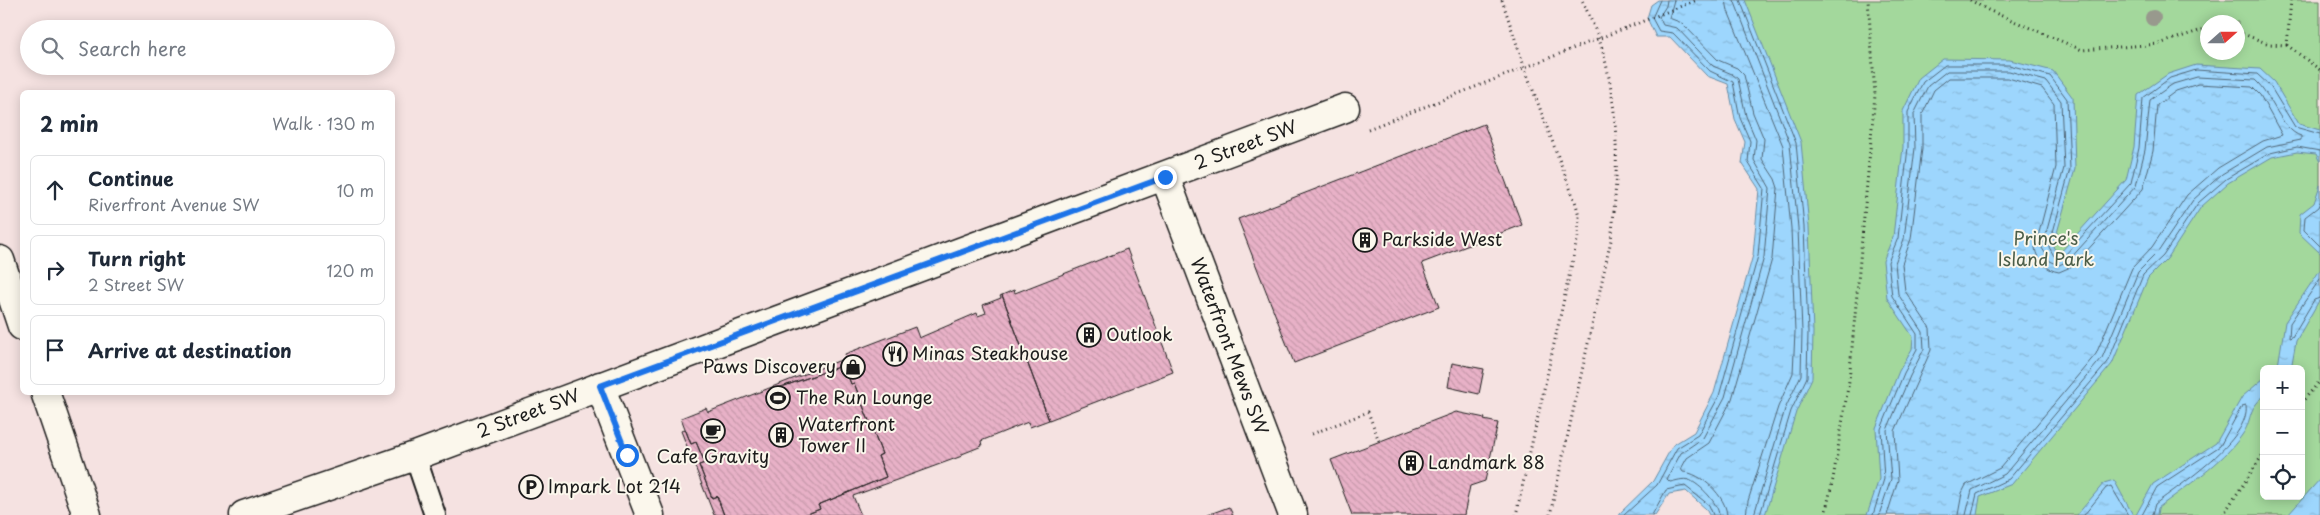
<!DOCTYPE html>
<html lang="en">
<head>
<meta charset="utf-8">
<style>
  :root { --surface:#fff; --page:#f6f6f7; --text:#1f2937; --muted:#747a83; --line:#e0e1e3 }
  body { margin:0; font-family:"Playpen Sans",sans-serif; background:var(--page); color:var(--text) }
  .controls { position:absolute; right:15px; bottom:15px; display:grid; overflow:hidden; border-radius:8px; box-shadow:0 2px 12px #0003 }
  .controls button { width:45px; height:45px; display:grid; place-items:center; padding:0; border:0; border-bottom:1px solid var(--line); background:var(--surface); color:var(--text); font:25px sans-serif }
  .compass { position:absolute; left:2200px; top:15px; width:45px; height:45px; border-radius:50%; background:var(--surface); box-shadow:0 2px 12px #0003; rotate:69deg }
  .stop { position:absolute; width:15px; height:15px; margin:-11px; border:4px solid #1a73e8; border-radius:50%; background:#fff }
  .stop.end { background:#1a73e8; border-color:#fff; box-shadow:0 1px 5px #0008 }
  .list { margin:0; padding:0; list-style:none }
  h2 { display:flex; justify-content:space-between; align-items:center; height:65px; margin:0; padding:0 20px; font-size:21px }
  h2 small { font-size:16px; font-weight:400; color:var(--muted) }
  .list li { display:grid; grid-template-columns:32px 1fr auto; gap:15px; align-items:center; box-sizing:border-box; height:70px; margin:0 10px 10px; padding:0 10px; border:1px solid var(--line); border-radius:8px }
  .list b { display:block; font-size:19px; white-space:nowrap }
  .list p { margin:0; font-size:16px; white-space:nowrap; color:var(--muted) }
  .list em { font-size:16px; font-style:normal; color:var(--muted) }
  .icon { flex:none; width:28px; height:28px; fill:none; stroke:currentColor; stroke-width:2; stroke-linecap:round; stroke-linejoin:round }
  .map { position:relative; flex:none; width:2320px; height:515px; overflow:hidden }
  .search { position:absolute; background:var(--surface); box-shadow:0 2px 12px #0003; left:20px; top:20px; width:375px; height:55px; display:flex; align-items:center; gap:12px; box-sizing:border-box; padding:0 18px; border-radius:28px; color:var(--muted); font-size:19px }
  .panel { position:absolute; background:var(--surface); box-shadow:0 2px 12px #0003; left:20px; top:90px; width:375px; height:305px; border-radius:8px }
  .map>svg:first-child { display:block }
  .park { fill:#a3d89c; stroke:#607a5c; fill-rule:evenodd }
  .water { fill:url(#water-ripples); stroke:#698ca3 }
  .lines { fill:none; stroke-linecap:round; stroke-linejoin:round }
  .shore { stroke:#506676; stroke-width:1 }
  .building { fill:url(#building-back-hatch); stroke:#1c1c1c }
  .service-casing { stroke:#1c1c1c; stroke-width:24 }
  .minor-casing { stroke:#1c1c1c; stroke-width:31 }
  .path { stroke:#1c1c1c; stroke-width:3; stroke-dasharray:1 4; stroke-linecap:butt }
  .service { stroke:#fbf7ec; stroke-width:20 }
  .minor { stroke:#fbf7ec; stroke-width:28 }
  .tree { fill:#98998d }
  .route { stroke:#1a73e8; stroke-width:6 }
  .labels { text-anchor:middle; stroke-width:4; stroke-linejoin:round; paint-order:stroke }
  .street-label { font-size:18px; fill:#1c1c1c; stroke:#fbf7ec }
  .park-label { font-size:18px; fill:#4b5e49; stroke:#fbf7ec }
  .poi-label { font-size:18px; fill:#1c1c1c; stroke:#fbf7ec; text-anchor:start }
</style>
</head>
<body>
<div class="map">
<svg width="2320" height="515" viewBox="0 0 2320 515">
  <defs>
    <pattern id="water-ripples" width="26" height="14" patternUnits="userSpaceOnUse" patternTransform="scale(1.25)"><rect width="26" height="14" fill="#9dd6fd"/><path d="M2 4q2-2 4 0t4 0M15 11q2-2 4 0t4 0" fill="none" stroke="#87b7d8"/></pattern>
    <pattern id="building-back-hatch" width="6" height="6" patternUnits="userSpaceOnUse" patternTransform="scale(1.25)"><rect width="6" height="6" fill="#e8b1c7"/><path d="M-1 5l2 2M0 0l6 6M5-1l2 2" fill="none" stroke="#c698aa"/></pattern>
  </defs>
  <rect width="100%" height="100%" fill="#f5e2e1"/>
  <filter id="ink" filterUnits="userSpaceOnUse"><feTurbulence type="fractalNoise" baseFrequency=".02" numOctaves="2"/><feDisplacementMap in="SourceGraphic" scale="10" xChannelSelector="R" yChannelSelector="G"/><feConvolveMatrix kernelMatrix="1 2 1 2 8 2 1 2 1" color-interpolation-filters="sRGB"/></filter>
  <g filter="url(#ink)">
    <path class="park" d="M 1712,0 L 2320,0 L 2320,499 L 2307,515 L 1742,515 L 1799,228 ZM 2208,22 L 2238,22 L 2238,52 L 2208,52 ZM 2264,369 L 2301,369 L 2301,496 L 2264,496 Z"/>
    <path class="water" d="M 1658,0 L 1745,0 L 1801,142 L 1809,227 L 1813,332 L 1812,378 L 1796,412 L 1765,515 L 1709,515 L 1706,509 L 1686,491 L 1669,494 L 1655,515 L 1618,515 L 1653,481 L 1673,445 L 1694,432 L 1714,393 L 1753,255 L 1759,189 L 1742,163 L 1745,142 L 1735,119 L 1728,84 L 1707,76 L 1670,37 L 1656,37 L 1647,18 L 1651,5 Z
      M 1943,59 L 2010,60 L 2053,71 L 2073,98 L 2075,169 L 2053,247 L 2059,254 L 2126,180 L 2134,147 L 2138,95 L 2168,74 L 2196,65 L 2260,69 L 2274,82 L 2299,124 L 2320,130 L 2320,162 L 2316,154 L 2297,152 L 2272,157 L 2228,183 L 2201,207 L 2167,259 L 2148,278 L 2112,364 L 2012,484 L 1980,497 L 1977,515 L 1867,515 L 1879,479 L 1876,428 L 1899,371 L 1912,349 L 1913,337 L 1887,298 L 1883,261 L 1893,237 L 1903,147 L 1903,111 L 1919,78 Z
      M 2320,185 L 2320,253 L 2299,233 L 2300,214 L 2314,203 Z
      M 2320,270 L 2320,299 L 2296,341 L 2291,369 L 2274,369 L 2278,366 L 2285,322 Z
      M 2264,378 L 2264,396 C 2246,411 2253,420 2242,435 C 2223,463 2185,487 2158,508 L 2157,515 L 2136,515 L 2153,484 L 2216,443 L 2242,397 Z
      M 2320,479 L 2320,515 L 2288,515 Z
      M 2114,480 L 2133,515 L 2077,515 L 2104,483 Z"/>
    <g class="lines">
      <path class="shore" d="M 1667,0 L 1666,6 L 1659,17 L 1663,25 L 1677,28 L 1713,66 L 1732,74 L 1738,79 L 1746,116 L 1756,140 L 1754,160 L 1770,188 L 1764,257 L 1725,397 L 1703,438 L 1681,453 L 1667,479 L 1670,482 C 1676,481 1683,478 1689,480 C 1700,484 1719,504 1719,515
        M 1674,0 L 1669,18 L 1682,23 L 1718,60 L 1737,68 L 1744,75 L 1753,113 L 1764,139 L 1762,159 L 1775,179 L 1778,188 L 1772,259 L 1732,399 L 1709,443 L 1687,458 L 1681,469 L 1683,472 C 1701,473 1726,496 1727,515
        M 1726,0 L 1728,11 L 1783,146 L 1791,228 L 1795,332 L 1793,373 L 1778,407 L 1748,501 L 1746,515
        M 1734,0 L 1790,144 L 1798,228 L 1802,332 L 1801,375 L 1785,409 L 1754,515
        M 1740,0 L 1796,143 L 1804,227 L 1808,332 L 1807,377 L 1791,411 L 1760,515
        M 2320,202 L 2318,207 L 2305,217 L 2304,230 L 2320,246
        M 2320,279 L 2290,323 L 2289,338 L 2292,337 L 2314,300 L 2320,298
        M 1624,515 L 1657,485 L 1677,448 L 1698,435 L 1719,396 L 1758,256 L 1764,188 L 1748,162 L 1750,141 L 1740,118 L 1733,82 L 1710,71 L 1673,33 L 1659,31 L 1652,18 L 1660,0
        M 1652,515 L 1666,490 L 1685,486 L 1709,505 L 1713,515
        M 1873,515 L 1884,479 L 1881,429 L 1904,373 L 1917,349 L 1917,334 L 1892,296 L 1888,262 L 1898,238 L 1908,147 L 1908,112 L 1923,82 L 1945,65 L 2009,65 L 2050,76 L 2067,99 L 2070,169 L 2049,247 L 2054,256 L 2058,258 L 2064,256 L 2131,183 L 2139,148 L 2143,98 L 2170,78 L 2196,70 L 2257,74 L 2270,86 L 2295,127 L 2320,134
        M 1879,515 L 1891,479 L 1887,430 L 1910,376 L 1924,349 L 1923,332 L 1898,294 L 1895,263 L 1904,239 L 1915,148 L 1914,114 L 1928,86 L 1947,71 L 2009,71 L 2046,81 L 2061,101 L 2064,168 L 2042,248 L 2050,261 L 2059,265 L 2068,261 L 2136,186 L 2145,150 L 2150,100 L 2173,84 L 2197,77 L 2255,80 C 2272,95 2281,130 2301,136 L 2301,140 L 2267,147 L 2222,174 L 2193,200 L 2158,252 L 2138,272 L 2102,358 L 2005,474 L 1972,490 L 1966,515
        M 1887,515 L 1898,480 L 1895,431 L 1931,350 L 1930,328 L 1905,291 L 1902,264 L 1911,239 L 1922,148 L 1922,115 L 1934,90 L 1949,78 L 2008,78 L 2042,88 L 2054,104 L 2056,167 L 2035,248 C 2037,261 2046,270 2059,272 L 2073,266 L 2143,189 L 2153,151 L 2157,105 L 2176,91 L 2198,84 L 2252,87 L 2260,95 L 2282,135 L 2263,141 L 2218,168 L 2187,195 L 2152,247 L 2132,268 L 2096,354 L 2000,468 L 1966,485 L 1962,493 L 1958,515
        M 1972,515 L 1977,494 L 2009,479 L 2108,362 L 2143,275 L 2163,256 L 2198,203 L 2226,179 L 2270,153 L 2297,147 L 2320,151
        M 2084,515 L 2106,488 L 2111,486 L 2128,515
        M 2142,515 L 2157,487 L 2220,446 L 2242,406 L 2246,405 C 2251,439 2180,485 2155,504 L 2152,515"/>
    </g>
    <path class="building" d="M 1484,124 L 1522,225 L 1422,263 L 1439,307 L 1294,363 L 1238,219 Z
      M 1127,249 L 1173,372 L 1049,420 L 1002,295 L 1014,290 L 1015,293 Z
      M 1002,295 L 1049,420 L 1030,427 L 1028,422 L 981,441 L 982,446 L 962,454 L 962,456 L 853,496 L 861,515 L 805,515 L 820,509 L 818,505 L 886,477 L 878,456 L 882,454 L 854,383 L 851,384 L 844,365 L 773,390 L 772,387 L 846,358 L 845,354 L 915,327 L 919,338 L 977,313 L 978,316 L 986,313 L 983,305 L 1001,298 L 1000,296 Z
      M 1452,363 L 1484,369 L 1479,394 L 1448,387 Z
      M 844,365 L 851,384 L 854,383 L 882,454 L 878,456 L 886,477 L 818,505 L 820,509 L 805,515 L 724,515 L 717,496 L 712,498 L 699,465 L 705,463 L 696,442 L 691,444 L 681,418 L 706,408 L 708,412 L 772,387 L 773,390 Z
      M 1456,412 L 1485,418 L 1484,420 L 1498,423 L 1485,481 L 1470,486 L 1464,515 L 1352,515 L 1331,460 Z
      M 685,429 L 691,444 L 696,442 L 705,463 L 699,465 L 712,498 L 717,496 L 724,515 L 714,515 L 681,431 Z
      M 1229,507 L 1233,515 L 1207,515 Z"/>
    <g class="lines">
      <g class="service-casing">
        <path id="service" d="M 415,456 L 435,515"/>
      </g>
      <g class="minor-casing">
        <g id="minor">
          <path id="s1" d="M 1165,177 L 1293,515"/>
          <path d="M 0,260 L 22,326"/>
          <path d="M 600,386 L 650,515"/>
          <path d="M 45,392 L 87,515"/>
          <path id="s2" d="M 244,515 L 415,456 L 1345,108"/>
        </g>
      </g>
      <path class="path" d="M 1502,0 L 1525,69 L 1576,204 L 1579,216 L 1578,236 L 1516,515
        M 1970,0 L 1988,10 L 2082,50 L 2159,44 L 2208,28
        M 2291,0 L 2287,45 L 2320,70
        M 2238,32 L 2269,44 L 2287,45
        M 1368,129 L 1697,0
        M 2301,403 L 2320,381
        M 1312,434 L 1368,412 L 1379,441
        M 1550,515 L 1611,240 C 1619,174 1620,103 1599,39 C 1594,26 1588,13 1582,0
        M 1825,515 L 1833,479 L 1849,381 L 1875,95 L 1868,0
        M 2223,515 L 2264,453"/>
      <use href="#service" class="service"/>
      <use href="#minor" class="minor"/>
    </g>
    <circle class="tree" cx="2153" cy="18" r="8"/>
  </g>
  <g class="lines" filter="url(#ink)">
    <path class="route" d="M 627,455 L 600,386 L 1165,177"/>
  </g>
  <defs>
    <g id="building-ring" transform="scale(1.25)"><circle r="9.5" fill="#fbf7ec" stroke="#1c1c1c" stroke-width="1.5"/><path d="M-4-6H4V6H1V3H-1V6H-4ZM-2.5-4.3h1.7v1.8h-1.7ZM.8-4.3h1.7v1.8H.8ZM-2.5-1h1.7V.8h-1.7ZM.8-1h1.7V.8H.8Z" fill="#1c1c1c"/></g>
    <g id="restaurant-ring" transform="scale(1.25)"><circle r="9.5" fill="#fbf7ec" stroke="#1c1c1c" stroke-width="1.5"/><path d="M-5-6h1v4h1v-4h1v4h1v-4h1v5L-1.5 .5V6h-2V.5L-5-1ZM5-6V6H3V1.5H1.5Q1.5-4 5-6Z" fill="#1c1c1c"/></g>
    <g id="shop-ring" transform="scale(1.25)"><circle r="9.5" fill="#fbf7ec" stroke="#1c1c1c" stroke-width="1.5"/><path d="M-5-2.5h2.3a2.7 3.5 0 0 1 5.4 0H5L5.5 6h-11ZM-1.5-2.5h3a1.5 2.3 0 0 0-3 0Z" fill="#1c1c1c"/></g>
    <g id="stadium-ring" transform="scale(1.25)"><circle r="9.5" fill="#fbf7ec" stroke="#1c1c1c" stroke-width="1.5"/><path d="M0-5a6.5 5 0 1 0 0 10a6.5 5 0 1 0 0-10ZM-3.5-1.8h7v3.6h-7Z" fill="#1c1c1c"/></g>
    <g id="cafe-ring" transform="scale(1.25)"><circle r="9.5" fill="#fbf7ec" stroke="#1c1c1c" stroke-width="1.5"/><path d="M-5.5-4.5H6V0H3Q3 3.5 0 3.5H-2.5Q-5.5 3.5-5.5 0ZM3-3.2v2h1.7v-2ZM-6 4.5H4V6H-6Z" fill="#1c1c1c"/></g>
    <g id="parking-ring" transform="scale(1.25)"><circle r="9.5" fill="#fbf7ec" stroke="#1c1c1c" stroke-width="1.5"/><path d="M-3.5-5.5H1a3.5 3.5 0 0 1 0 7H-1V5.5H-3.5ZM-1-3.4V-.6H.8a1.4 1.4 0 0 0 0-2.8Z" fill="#1c1c1c"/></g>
  </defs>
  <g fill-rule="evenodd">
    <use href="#building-ring" x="1365" y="240"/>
    <use href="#building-ring" x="1089" y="335"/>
    <use href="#restaurant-ring" x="895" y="354"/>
    <use href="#shop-ring" x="853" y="367"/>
    <use href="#stadium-ring" x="778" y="398"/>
    <use href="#cafe-ring" x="713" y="431"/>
    <use href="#building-ring" x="781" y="435"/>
    <use href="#building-ring" x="1411" y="463"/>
    <use href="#parking-ring" x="531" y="487"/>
  </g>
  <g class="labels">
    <g class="street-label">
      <text dy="6" stroke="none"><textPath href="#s2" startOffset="1068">2 Street SW</textPath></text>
      <text dy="6" stroke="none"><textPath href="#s1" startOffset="181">Waterfront Mews SW</textPath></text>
      <text dy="6" stroke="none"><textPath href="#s2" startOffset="302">2 Street SW</textPath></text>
    </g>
    <g class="park-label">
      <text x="2046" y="245">Prince's<tspan x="2046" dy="21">Island Park</tspan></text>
    </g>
    <g class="poi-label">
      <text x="1382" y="246">Parkside West</text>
      <text x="1106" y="341">Outlook</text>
      <text x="912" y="360">Minas Steakhouse</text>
      <text x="836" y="373" text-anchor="end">Paws Discovery</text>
      <text x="796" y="404">The Run Lounge</text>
      <text x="798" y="431">Waterfront<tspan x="798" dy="21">Tower II</tspan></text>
      <text x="713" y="463" text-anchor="middle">Cafe Gravity</text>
      <text x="1428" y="469">Landmark 88</text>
      <text x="548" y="493">Impark Lot 214</text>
    </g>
  </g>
</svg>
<div class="controls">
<button>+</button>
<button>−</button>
<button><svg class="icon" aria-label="locate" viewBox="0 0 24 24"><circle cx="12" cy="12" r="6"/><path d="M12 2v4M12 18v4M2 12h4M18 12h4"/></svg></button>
</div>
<svg class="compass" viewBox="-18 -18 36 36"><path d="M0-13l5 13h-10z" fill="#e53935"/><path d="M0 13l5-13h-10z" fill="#747a83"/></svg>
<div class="stop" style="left:627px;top:455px"></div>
<div class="stop end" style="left:1165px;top:177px"></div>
<div class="search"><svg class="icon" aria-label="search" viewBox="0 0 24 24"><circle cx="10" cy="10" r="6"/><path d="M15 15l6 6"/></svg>Search here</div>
<section class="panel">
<h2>2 min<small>Walk · 130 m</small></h2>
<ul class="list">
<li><svg class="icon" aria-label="ahead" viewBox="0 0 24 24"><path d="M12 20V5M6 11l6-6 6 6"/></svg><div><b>Continue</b><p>Riverfront Avenue SW</p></div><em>10 m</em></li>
<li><svg class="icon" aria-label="right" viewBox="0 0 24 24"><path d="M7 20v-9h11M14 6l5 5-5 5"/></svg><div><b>Turn right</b><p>2 Street SW</p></div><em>120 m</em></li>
<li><svg class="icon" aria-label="arrive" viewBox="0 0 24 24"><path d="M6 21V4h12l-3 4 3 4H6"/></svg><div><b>Arrive at destination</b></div></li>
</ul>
</section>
</div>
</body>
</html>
